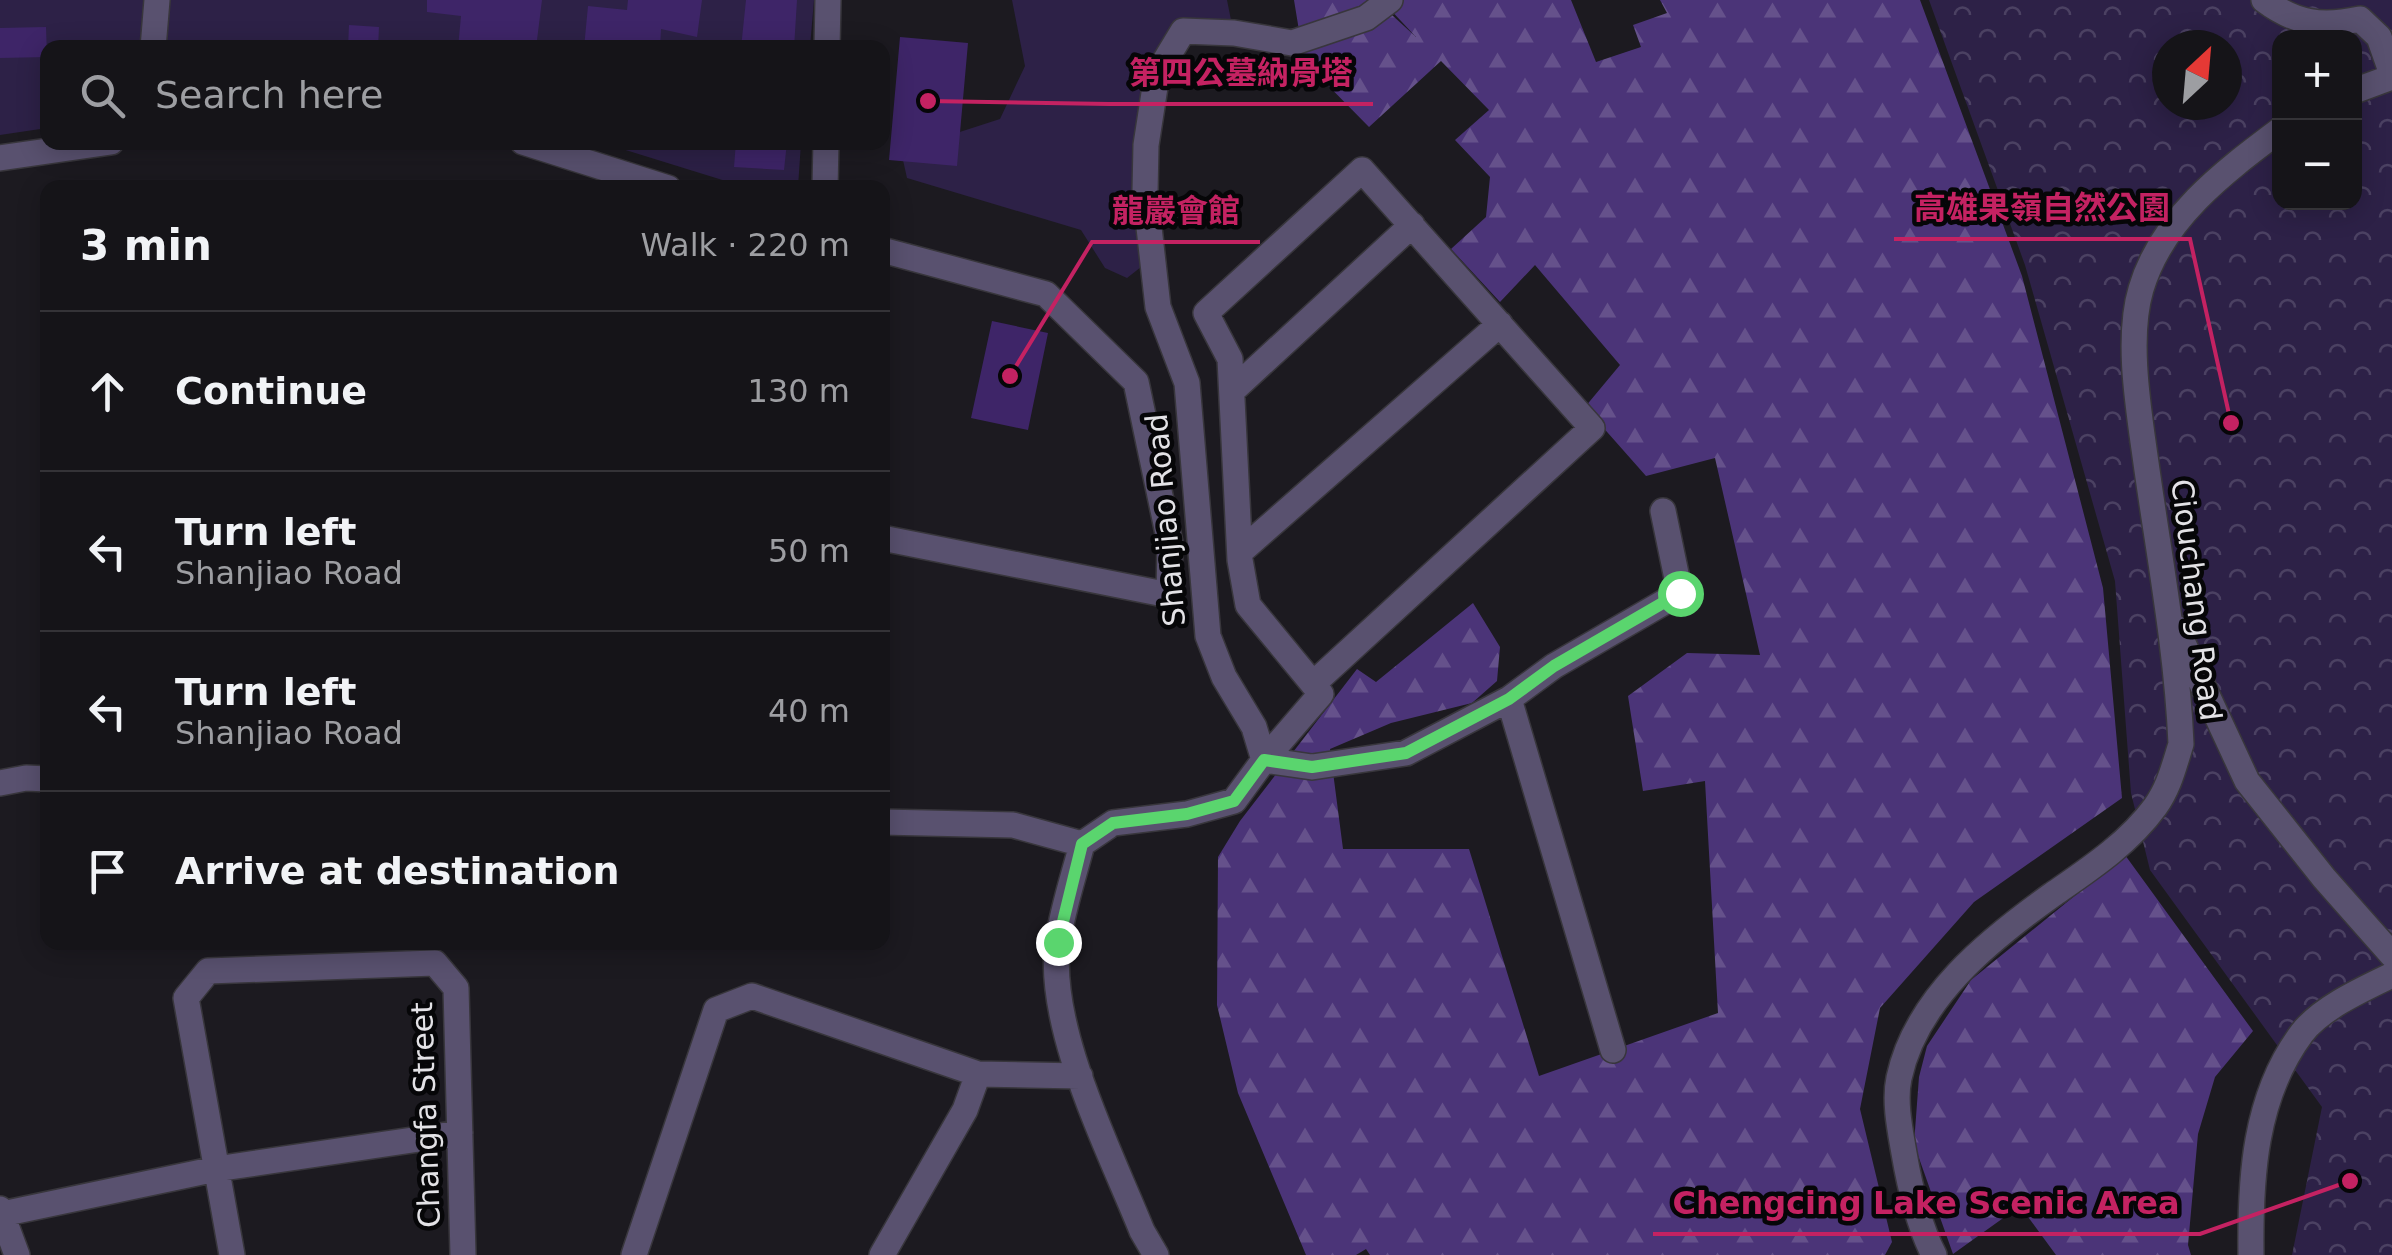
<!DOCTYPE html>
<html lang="en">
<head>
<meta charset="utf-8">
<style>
  :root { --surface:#151418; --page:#1e1d21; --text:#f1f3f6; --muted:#9d9ea2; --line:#343337 }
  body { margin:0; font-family:"DejaVu Sans","Noto Sans TC",sans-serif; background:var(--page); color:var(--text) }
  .controls { position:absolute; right:30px; top:30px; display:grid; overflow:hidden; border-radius:20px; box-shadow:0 5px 25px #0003 }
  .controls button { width:90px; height:90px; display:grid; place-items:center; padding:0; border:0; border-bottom:2px solid var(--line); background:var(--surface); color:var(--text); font:50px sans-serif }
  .compass { position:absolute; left:2152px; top:30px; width:90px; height:90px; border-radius:50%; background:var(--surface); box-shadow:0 5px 25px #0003; rotate:26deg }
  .stop { position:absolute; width:30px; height:30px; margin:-22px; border:8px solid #5ad56e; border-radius:50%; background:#fff }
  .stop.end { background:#5ad56e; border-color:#fff; box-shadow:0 2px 10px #0008 }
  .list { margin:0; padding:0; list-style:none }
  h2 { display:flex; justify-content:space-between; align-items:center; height:130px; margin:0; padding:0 40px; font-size:42px }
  h2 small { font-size:32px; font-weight:400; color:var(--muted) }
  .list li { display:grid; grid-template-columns:65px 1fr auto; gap:30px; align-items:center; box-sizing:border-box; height:160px; padding:0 40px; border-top:2px solid var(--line) }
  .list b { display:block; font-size:38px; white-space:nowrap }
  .list p { margin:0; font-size:32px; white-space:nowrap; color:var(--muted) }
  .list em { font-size:32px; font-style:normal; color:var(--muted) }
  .icon { flex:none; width:55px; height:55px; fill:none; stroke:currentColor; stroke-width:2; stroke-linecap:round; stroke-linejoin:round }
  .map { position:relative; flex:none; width:2392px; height:1255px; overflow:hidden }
  .search { position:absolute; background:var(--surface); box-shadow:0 5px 25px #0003; left:40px; top:40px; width:850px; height:110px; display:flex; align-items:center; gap:25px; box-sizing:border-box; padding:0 35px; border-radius:20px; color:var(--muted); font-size:38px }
  .panel { position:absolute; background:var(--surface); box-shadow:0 5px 25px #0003; left:40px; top:180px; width:850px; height:770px; border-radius:20px }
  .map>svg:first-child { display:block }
  .grass { fill:#2d2147 }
  .forest { fill:url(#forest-firs) }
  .park { fill:url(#park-crowns); fill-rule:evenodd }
  .building { fill:#3e2568 }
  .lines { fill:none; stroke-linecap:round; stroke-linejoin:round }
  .minor-casing { stroke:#38363c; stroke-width:28 }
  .minor { stroke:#59516f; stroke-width:25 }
  .route { stroke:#5ad56e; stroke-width:12 }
  .labels { text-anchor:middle; stroke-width:9; stroke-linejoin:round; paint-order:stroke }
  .street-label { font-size:30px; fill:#e3e2e6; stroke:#060608 }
  .leader { fill:none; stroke:#c42262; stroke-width:4 }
  .callout-dot { fill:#c42262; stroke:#060608; stroke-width:4 }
  .callout-label { font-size:32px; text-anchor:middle; font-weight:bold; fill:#c42262; stroke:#060608; stroke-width:9; stroke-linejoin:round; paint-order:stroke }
</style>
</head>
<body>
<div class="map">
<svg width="2392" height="1255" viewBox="0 0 2392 1255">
  <defs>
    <pattern id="forest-firs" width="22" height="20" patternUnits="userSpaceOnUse" patternTransform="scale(2.5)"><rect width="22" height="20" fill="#4b3478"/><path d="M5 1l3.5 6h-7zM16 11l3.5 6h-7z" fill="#65518b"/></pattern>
    <pattern id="park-crowns" width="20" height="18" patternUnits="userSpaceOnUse" patternTransform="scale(2.5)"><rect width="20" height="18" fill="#2d2147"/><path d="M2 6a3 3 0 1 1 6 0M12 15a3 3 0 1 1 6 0" fill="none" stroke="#4b4162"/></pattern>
  </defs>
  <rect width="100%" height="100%" fill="#1c1a20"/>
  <path class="grass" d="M 0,0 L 814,0 L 810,47 L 48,48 L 47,128 L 0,135 Z
    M 1012,0 L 1227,0 L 1231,20 L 1174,24 L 1137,140 L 1141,267 L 1127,278 L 1105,268 L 1081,230 L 907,178 L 901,151 L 1000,119 L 1025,66 Z
    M 603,143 L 801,143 L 798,187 L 745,187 Z"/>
  <path class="forest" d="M 1294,0 L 1386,0 L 1381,5 L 1416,37 L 1386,5 L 1394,0 L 1571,0 L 1596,62 L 1641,47 L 1633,25 L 1667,13 L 1660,0 L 1920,0 L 2022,276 L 2103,588 L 2122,798 L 1974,902 L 1880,1008 L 1860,1109 L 1892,1242 L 1885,1255 L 1370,1255 L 1366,1249 L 1356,1255 L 1306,1255 L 1238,1093 L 1217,1005 L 1218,857 L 1240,821 L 1357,669 L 1376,682 L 1473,603 L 1500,647 L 1497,681 L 1472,703 L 1391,723 L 1330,749 L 1343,849 L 1469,849 L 1539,1076 L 1718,1013 L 1705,781 L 1643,791 L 1628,696 L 1687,653 L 1760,655 L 1715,458 L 1646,476 L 1585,407 L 1620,365 L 1535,265 L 1500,302 L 1451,249 L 1486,217 L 1490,177 L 1455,140 L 1489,110 L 1441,61 L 1369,127 L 1304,61 Z
    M 2125,855 L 2253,1031 L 2215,1077 L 2198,1134 L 2188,1245 L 2191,1255 L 2056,1255 L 2020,1206 L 1953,1254 L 1914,1144 L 1919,1077 L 1927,1046 L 1971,980 Z"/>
  <path class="park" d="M 1929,0 L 2392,0 L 2392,1255 L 2292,1255 L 2322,1107 L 2150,870 L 2131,793 L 2115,581 L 2025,265 ZM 2280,38 L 2354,38 L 2354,202 L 2280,202 ZM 2167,45 L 2227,45 L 2227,105 L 2167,105 Z"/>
  <path class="building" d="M 427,0 L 542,0 L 536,48 L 458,48 L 461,16 L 427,12 Z
    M 628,0 L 702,0 L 697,37 L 661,29 L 660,48 L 584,48 L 588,6 L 627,10 Z
    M 746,0 L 797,0 L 794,48 L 741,48 Z
    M 349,25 L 379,27 L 378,48 L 348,48 Z
    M 46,27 L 47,57 L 0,58 L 0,28 Z
    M 900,37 L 968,43 L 957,166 L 889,160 Z
    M 736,142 L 787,142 L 784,170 L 734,167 Z
    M 992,321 L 1048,333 L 1028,430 L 971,418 Z"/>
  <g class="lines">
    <g class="minor-casing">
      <path id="minor" d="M 2264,0 C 2296,24 2322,27 2360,19 L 2379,37 L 2392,74
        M 153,48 L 157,0
        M 827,48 L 828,0
        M 2354,91 L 2392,77
        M 523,142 L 668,188
        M 0,158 L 111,142
        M 825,188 L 826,142
        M 882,250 L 1046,294 L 1136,382 L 1170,543 L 1169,595 L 882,538
        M 1232,391 L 1412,225
        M 1240,552 L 1500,324
        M 2176,628 L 2247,781 L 2324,878 L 2392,955
        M 1509,699 L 1554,666 L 1680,593 L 1663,511
        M 1264,760 L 1321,694 L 1313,684 L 1248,605 L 1240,560 L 1230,359 L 1206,313 L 1362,170 L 1592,428 L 1313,684
        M 1264,760 L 1312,767 L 1406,753 L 1509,699 L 1613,1050
        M 0,783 L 26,778 L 48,779
        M 882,822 L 1013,825 L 1082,844
        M 0,1209 L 17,1255
        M 2,1214 L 216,1169 L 460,1133
        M 232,1255 L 186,998 L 208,971 L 435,963 L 456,988 L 463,1255
        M 634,1255 L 716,1010 L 752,996 L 978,1074 L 1080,1076
        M 882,1255 L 965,1110 L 978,1074
        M 1156,1255 L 1142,1231 C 1110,1151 1045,1025 1058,940 C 1063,908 1074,875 1082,844 L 1113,823 L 1187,814 L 1234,801 L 1264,760 L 1254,727 L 1224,677 L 1208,636 L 1187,383 L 1158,307 L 1145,192 L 1146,145 L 1157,74 L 1183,31 L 1234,33 L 1292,43 L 1366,18 L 1390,0
        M 1934,1255 C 1918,1224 1910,1188 1904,1153 C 1900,1130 1894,1101 1899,1078 C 1916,998 1989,940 2052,895 C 2088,870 2128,844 2155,807 C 2169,788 2174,766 2181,744 C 2177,650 2159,556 2146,463 C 2139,412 2126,339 2141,289 C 2162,218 2224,172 2280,130
        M 2251,1255 C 2250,1179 2254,1097 2302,1033 C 2321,1008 2363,989 2392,975"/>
    </g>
    <use href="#minor" class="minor"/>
  </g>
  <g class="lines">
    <path class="route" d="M 1058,942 L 1082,844 L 1113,823 L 1187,814 L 1234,801 L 1264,760 L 1312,767 L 1406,753 L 1509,699 L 1554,666 L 1680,593"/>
  </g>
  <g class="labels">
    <g class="street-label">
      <text transform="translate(1166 520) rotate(-95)" y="10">Shanjiao Road</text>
      <text transform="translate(2196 600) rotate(83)" y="10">Ciouchang Road</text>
      <text transform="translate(426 1115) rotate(-92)" y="10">Changfa Street</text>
    </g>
  </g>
  <path class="leader" d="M928 101L1109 104H1373M2231 423L2190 239H1894M1010 376L1092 242H1260M2350 1181L2200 1234H1653"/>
  <g class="callout-dot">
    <circle cx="928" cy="101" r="10"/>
    <circle cx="2231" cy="423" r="10"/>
    <circle cx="1010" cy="376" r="10"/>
    <circle cx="2350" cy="1181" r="10"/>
  </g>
  <g class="callout-label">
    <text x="1241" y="84">第四公墓納骨塔</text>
    <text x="2042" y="219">高雄果嶺自然公園</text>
    <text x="1176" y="222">龍巖會館</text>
    <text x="1926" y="1214">Chengcing Lake Scenic Area</text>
  </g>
</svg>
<div class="controls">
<button>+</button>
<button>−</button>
</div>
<svg class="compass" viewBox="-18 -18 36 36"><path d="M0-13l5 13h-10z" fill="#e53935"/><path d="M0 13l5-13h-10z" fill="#9d9ea2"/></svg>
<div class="stop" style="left:1680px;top:593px"></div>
<div class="stop end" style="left:1058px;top:942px"></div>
<div class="search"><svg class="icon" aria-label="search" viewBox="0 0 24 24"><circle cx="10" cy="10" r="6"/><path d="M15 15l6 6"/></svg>Search here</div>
<section class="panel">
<h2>3 min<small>Walk · 220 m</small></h2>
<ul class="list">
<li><svg class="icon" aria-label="ahead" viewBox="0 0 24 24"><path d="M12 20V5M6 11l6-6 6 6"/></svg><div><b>Continue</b></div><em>130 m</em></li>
<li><svg class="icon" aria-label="left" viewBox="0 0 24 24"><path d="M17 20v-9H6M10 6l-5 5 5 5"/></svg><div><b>Turn left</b><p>Shanjiao Road</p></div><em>50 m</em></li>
<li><svg class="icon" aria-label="left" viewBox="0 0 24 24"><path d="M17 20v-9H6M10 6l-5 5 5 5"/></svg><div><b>Turn left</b><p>Shanjiao Road</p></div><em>40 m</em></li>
<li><svg class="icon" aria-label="arrive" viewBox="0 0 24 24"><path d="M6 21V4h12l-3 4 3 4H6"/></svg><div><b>Arrive at destination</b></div></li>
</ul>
</section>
</div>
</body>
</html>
